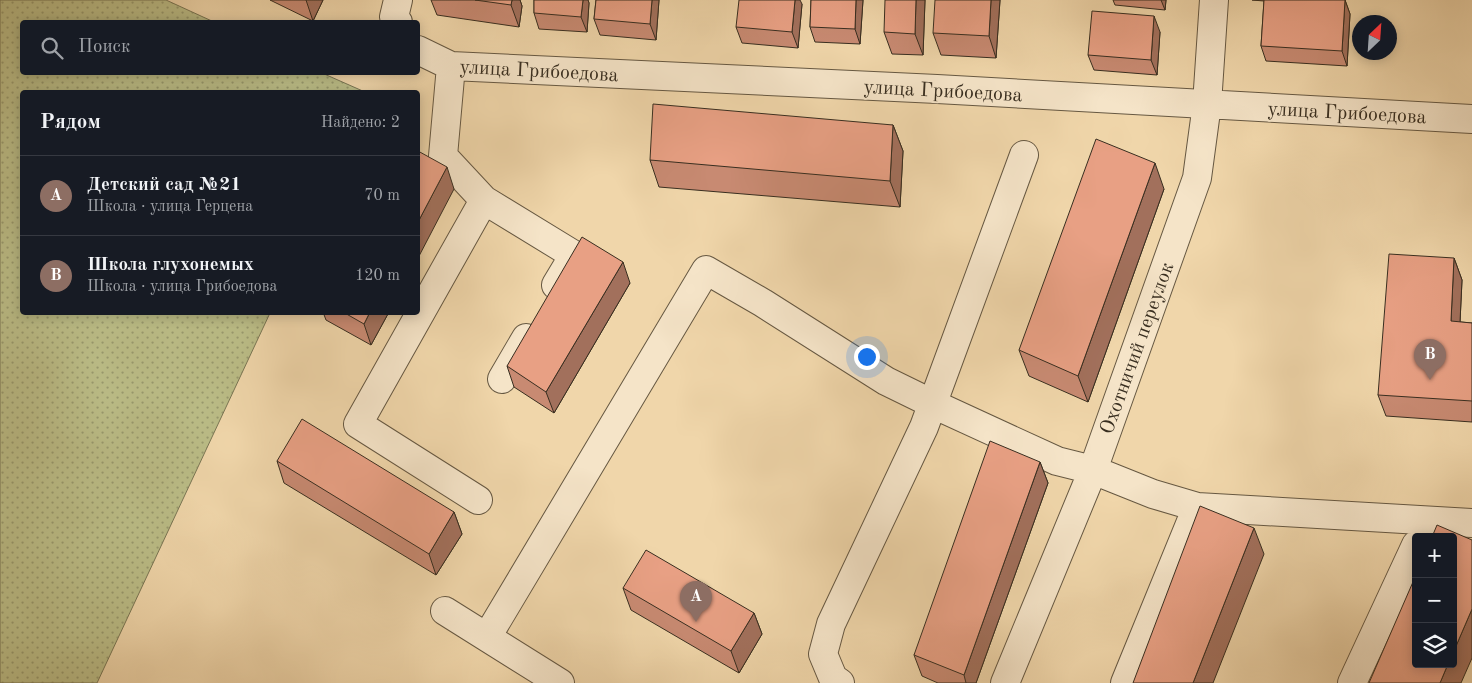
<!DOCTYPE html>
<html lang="ru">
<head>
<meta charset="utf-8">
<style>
  :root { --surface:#171b24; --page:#242831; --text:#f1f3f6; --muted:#9ea1a6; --line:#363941; --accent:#2563eb }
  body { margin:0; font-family:"Old Standard TT",serif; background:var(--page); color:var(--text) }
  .controls { position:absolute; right:15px; bottom:15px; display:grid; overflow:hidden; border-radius:5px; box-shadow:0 2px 12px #0003 }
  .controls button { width:45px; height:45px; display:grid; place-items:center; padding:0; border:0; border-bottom:1px solid var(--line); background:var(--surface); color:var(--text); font:25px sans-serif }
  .compass { position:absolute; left:1352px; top:15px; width:45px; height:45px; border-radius:50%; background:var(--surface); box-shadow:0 2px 12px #0003; rotate:25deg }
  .you { position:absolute; left:866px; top:356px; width:18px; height:18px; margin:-12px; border:4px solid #fff; border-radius:50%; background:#1a73e8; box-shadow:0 0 0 8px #1a73e833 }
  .badge { display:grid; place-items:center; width:32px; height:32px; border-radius:50%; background:var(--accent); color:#fff; font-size:16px; font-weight:700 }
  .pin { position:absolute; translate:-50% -41px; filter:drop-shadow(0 1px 2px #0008) }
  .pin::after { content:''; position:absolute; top:26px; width:18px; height:15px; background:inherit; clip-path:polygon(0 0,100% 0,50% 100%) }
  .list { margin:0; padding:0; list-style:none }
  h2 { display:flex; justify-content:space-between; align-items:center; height:65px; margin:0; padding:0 20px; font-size:21px }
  h2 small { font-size:16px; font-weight:400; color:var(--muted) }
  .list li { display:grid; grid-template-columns:32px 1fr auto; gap:15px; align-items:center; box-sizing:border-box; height:80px; padding:0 20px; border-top:1px solid var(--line) }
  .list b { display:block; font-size:19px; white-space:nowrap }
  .list p { margin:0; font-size:16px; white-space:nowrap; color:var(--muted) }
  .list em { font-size:16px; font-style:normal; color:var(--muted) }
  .icon { flex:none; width:28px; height:28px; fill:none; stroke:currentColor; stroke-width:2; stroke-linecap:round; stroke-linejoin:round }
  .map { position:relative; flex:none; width:1472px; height:683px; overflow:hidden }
  .search { position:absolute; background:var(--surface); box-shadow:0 2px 12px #0003; left:20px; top:20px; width:400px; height:55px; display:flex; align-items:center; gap:12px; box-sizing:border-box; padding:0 18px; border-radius:5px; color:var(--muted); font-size:19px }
  .panel { position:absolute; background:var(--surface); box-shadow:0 2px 12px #0003; left:20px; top:90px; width:400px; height:225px; border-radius:5px }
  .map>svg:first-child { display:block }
  .grass { fill:url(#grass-dots); stroke:#7a7654 }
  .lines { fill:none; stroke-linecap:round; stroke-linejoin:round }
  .minor-casing { stroke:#665842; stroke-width:30 }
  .minor { stroke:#f5e4c8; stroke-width:28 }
  .wall { fill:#c88a72; stroke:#382e20 }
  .shaded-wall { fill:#a2705c; stroke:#382e20 }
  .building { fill:#e8a084; stroke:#382e20 }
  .labels { text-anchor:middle; stroke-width:4; stroke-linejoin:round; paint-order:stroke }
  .street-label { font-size:20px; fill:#382e20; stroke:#f5e4c8 }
</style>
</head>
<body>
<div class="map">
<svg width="1472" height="683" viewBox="0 0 1472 683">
  <defs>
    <pattern id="grass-dots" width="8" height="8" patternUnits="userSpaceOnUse" patternTransform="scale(1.25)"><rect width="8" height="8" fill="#bbbd87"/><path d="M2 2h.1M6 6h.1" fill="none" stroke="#999a6e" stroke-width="1.8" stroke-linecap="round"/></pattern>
  </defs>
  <rect width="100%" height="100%" fill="#f0d6aa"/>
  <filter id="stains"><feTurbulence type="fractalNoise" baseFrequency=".004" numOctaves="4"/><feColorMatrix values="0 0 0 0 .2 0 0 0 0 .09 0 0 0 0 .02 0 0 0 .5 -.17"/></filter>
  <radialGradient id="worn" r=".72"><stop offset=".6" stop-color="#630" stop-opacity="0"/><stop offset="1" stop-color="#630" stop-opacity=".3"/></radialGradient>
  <path class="grass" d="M 0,0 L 166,0 L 214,22 L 22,22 L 22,72 L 322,73 L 365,92 L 22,92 L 22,312 L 270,313 L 97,683 L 0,683 Z"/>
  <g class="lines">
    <g class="minor-casing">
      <path id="minor" d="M 398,22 L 394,17 L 398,0
        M 418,50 L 451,66 L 937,89 L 1472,119
        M 451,66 L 443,156 L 484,200 L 358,424 L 478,500
        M 484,200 L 574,255 L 556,285
        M 502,379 L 526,338
        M 445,611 L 560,683
        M 487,637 L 706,270 L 763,303 L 886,381 L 933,404 L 1057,461 L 1093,470 L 1153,494 L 1197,507 L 1472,523
        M 840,683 L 833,678 L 823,654 L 831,624 L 924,427 L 1024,155
        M 1005,683 L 1093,470 L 1197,178 L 1207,104 L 1214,0
        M 1125,683 L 1197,507
        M 1352,683 L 1416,545"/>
    </g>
    <use href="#minor" class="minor"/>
  </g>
  <path class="wall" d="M 270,0 L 323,0 L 313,21 Z
    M 431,0 L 520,0 L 522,6 L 519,27 L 437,15 Z
    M 534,0 L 588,0 L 589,3 L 587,32 L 539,29 L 534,13 Z
    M 596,0 L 659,0 L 656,40 L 600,35 L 594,19 Z
    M 811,0 L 863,0 L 860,44 L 815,42 L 810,27 Z
    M 925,0 L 923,55 L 892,54 L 884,32 Z
    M 1000,0 L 996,58 L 941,55 L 933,33 Z
    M 1113,0 L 1166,0 L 1165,10 L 1115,5 Z
    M 1252,0 L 1345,0 L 1350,14 L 1347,66 L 1266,61 L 1261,46 L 1264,1 Z
    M 802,4 L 798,48 L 742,43 L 736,27 Z
    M 1160,32 L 1157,75 L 1094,70 L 1088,55 Z
    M 893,125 L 903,151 L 900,207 L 659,187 L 650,160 Z
    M 1164,189 L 1088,402 L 1029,376 L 1019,350 Z
    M 1454,258 L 1462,280 L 1460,322 L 1472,323 L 1472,422 L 1386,416 L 1378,395 Z
    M 630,283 L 554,413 L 514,387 L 507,366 Z
    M 323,312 L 389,312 L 371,345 L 326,320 Z
    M 277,461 L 454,512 L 462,534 L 436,575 L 284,483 Z
    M 1040,462 L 1048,483 L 976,683 L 938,683 L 922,676 L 914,655 Z
    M 623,588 L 754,613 L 762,634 L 739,673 L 631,610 Z"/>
  <path class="shaded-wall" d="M 306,0 L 323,0 L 313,21 Z
    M 512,0 L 520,0 L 522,6 L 519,27 L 511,5 Z
    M 583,0 L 588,0 L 589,3 L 587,32 L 581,17 Z
    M 652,0 L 659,0 L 656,40 L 650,24 Z
    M 795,0 L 800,0 L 802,4 L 798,48 L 792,32 Z
    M 856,0 L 863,0 L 860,44 L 855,29 Z
    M 916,0 L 925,0 L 923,55 L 915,34 Z
    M 991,0 L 1000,0 L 996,58 L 989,36 Z
    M 1161,0 L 1166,0 L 1165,10 Z
    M 1345,0 L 1350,14 L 1347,66 L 1342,51 Z
    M 1154,16 L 1160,32 L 1157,75 L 1151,60 Z
    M 893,125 L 903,151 L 900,207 L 890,181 Z
    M 1155,163 L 1164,189 L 1088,402 L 1078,376 Z
    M 447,167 L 454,189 L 418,258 L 418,222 Z
    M 1454,258 L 1462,280 L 1459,343 L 1451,321 Z
    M 623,262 L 630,283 L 554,413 L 546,392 Z
    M 370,312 L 389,312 L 371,345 L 364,324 Z
    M 1040,462 L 1048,483 L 976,683 L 966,683 L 964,675 Z
    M 454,512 L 462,534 L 436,575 L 429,554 Z
    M 1254,528 L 1264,554 L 1213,683 L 1193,683 Z
    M 1472,609 L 1472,658 L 1461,683 L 1440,683 L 1448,664 L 1453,664 L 1453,653 Z
    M 754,613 L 762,634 L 739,673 L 731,651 Z"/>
  <path class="building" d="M 475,0 L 512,0 L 511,5 Z
    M 534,0 L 583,0 L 581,17 L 534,13 Z
    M 596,0 L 652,0 L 650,24 L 594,19 Z
    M 739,0 L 795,0 L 792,32 L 736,27 Z
    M 811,0 L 856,0 L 855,29 L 810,27 Z
    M 885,0 L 916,0 L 915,34 L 884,32 Z
    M 935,0 L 991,0 L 989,36 L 933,33 Z
    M 1264,0 L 1345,0 L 1342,51 L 1261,46 Z
    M 1092,11 L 1154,16 L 1151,60 L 1088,55 Z
    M 653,104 L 893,125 L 890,181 L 650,160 Z
    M 1096,139 L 1155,163 L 1078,376 L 1019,350 Z
    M 418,151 L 447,167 L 418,222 Z
    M 582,237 L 623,262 L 546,392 L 507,366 Z
    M 1389,254 L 1454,258 L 1451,321 L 1472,323 L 1472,401 L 1378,395 Z
    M 343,312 L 370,312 L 364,324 Z
    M 302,419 L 454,512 L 429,554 L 277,461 Z
    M 990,441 L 1040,462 L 964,675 L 914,655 Z
    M 1200,506 L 1254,528 L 1193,683 L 1133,683 Z
    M 1437,525 L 1472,540 L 1472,609 L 1453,653 L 1453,537 L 1432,537 Z
    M 646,550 L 754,613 L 731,651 L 623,588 Z
    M 1416,575 L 1416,664 L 1448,664 L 1440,683 L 1369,683 Z"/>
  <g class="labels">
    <g class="street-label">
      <text transform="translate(539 70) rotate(3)" y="7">улица Грибоедова</text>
      <text transform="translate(943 90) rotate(3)" y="7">улица Грибоедова</text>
      <text transform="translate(1347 112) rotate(3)" y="7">улица Грибоедова</text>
      <text transform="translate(1136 348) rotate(-70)" y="7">Охотничий переулок</text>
    </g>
  </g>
  <rect width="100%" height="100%" filter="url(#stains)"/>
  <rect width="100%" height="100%" fill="url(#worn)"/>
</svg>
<div class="controls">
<button>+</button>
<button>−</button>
<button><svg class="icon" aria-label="layers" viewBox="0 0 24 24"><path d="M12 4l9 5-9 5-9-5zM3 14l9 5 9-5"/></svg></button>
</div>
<svg class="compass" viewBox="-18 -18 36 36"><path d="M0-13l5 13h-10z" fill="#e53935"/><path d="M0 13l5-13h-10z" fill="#9ea1a6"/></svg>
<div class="you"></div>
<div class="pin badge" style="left:696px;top:622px;background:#8d6e63">A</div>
<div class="pin badge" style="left:1430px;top:380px;background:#8d6e63">B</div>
<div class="search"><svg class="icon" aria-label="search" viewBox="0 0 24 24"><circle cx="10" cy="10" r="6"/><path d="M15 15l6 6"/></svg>Поиск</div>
<section class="panel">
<h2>Рядом<small>Найдено: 2</small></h2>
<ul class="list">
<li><span class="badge" style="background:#8d6e63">A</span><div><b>Детский сад №21</b><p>Школа · улица Герцена</p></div><em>70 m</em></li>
<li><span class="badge" style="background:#8d6e63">B</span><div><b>Школа глухонемых</b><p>Школа · улица Грибоедова</p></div><em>120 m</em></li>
</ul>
</section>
</div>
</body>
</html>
